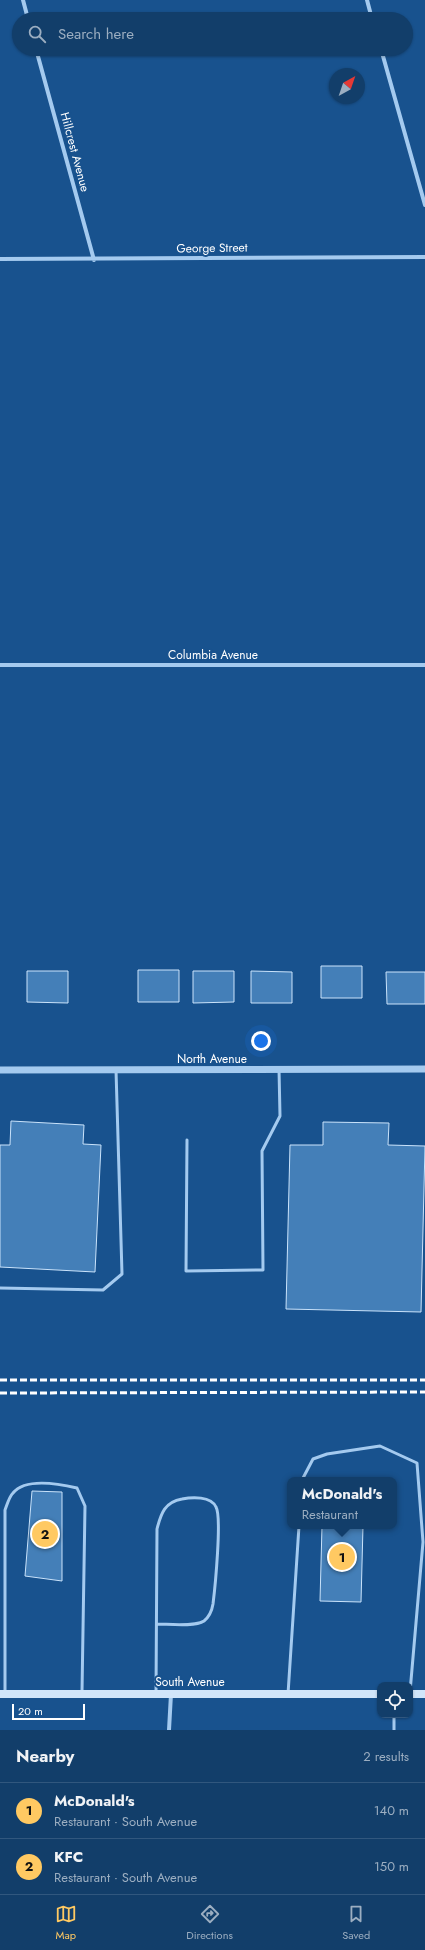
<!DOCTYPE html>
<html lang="en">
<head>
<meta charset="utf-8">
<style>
  :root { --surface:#123e6a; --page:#1f4972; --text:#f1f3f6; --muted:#9caec1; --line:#31577e; --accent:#ffc962 }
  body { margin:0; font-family:Jost,sans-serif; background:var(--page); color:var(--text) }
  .controls { position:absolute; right:12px; bottom:12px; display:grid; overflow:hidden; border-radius:8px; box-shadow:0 1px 3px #0004 }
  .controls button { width:36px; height:36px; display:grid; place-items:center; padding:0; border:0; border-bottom:1px solid var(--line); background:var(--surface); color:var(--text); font:20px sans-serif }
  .compass { position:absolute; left:329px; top:68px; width:36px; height:36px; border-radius:50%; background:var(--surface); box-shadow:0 1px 3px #0004; rotate:40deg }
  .scale { position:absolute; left:12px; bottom:10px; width:73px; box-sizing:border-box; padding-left:4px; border:2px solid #fff; border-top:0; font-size:11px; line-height:14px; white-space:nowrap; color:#fff; -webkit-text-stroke:3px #18528e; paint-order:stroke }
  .you { position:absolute; left:261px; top:1041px; width:14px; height:14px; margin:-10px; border:3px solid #fff; border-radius:50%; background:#1a73e8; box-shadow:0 0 0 6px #1a73e833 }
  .badge { display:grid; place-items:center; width:26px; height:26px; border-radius:50%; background:var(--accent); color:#111; font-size:13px; font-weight:700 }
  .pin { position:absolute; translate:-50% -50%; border:2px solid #fff; box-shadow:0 1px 4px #0006 }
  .popup { position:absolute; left:287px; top:1477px; width:110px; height:52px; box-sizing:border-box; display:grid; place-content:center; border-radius:8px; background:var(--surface); filter:drop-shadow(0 1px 3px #0005); font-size:13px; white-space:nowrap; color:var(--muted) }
  .popup b { font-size:15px; color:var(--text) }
  .popup::after { content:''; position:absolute; left:50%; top:100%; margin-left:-8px; border:8px solid transparent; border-top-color:var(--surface) }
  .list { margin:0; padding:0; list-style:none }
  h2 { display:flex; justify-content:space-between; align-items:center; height:52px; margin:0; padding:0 16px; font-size:17px }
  h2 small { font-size:13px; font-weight:400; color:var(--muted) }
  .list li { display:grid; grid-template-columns:26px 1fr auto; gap:12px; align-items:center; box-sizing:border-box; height:56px; padding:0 16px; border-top:1px solid var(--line) }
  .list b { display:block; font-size:15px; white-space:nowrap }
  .list p { margin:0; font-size:13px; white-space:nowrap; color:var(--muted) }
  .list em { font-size:13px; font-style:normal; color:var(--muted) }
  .icon { flex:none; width:22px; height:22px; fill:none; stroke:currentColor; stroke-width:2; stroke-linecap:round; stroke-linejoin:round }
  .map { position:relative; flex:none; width:425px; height:1730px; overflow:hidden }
  .search { position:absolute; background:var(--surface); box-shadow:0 1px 3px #0004; left:12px; right:12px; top:12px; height:44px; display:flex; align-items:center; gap:10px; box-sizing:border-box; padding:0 14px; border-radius:22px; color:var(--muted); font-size:15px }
  .sheet { height:164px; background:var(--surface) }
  nav { display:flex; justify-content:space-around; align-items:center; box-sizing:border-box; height:56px; border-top:1px solid var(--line); background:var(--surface); font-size:11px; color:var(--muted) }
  nav a { display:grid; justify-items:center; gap:2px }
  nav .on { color:var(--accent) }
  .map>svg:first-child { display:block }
  .building { fill:#447fb8; stroke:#cae3fb }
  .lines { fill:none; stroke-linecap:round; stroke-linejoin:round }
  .service { stroke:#a4caef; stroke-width:3 }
  .minor { stroke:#a4caef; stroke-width:4 }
  .tertiary { stroke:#a4caef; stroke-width:7 }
  .secondary { stroke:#d1e5fa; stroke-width:8 }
  .rail { stroke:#fff; stroke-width:3; stroke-dasharray:7 3; stroke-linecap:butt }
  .labels { text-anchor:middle; stroke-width:4; stroke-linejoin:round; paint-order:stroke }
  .street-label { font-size:12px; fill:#fff; stroke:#18528e }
</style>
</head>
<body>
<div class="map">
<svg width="425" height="1730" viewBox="0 0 425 1730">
  <rect width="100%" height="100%" fill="#18528e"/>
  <path class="building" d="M 321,966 L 362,966 L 362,998 L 321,998 Z
    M 138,970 L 179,970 L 179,1002 L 138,1002 Z
    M 27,971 L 68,971 L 68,1003 L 27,1002 Z
    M 193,971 L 234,971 L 234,1002 L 193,1003 Z
    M 251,971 L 292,972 L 292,1003 L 251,1003 Z
    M 386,972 L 425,972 L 425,1004 L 387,1004 Z
    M 11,1121 L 84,1125 L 83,1144 L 101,1145 L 95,1272 L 0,1267 L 0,1145 L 10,1145 Z
    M 323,1122 L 389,1123 L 388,1145 L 425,1146 L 421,1312 L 286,1309 L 290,1145 L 323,1145 Z
    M 32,1491 L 62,1492 L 62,1581 L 25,1576 Z
    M 322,1526 L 363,1526 L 361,1602 L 320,1601 Z"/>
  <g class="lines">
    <path class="service" d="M 187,1140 L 186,1271 L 263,1270 L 262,1151 L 280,1116 L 279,1069
      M 0,1288 L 103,1290 L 122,1274 L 116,1070
      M 302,1480 L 313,1459 L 327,1454 L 380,1446 L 417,1463 L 423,1542 L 410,1692
      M 5,1694 L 5,1510 C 7,1505 9,1497 13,1493 C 26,1477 60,1484 77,1488 L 85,1506 L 82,1692
      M 156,1694 L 157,1529 C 161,1513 165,1502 182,1499 C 192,1497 211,1496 216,1507 C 222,1517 215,1588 213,1604 C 212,1610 209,1617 204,1621 C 195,1627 168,1624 157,1624
      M 288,1694 L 299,1526
      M 394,1730 L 394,1715"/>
    <path class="minor" d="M 23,0 L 28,19
      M 367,0 L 372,19
      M 36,49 L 94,260
      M 381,49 L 425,205
      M 0,259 L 425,257
      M 0,665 L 425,665
      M 169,1730 L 171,1694"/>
    <path class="tertiary" d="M 0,1070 L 425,1069"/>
    <path class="secondary" d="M 0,1694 L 380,1694
      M 410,1694 L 425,1694"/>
    <path class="rail" d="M 0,1380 L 425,1380
      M 0,1393 L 425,1392"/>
  </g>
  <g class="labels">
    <g class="street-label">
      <text transform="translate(75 152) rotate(75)" y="4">Hillcrest Avenue</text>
      <text transform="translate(212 248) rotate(-1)" y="4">George Street</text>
      <text x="213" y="659">Columbia Avenue</text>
      <text x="212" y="1063">North Avenue</text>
      <text x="190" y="1686">South Avenue</text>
    </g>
  </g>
</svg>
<div class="controls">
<button><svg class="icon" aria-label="locate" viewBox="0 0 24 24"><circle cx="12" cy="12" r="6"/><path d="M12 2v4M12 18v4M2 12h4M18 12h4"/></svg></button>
</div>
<svg class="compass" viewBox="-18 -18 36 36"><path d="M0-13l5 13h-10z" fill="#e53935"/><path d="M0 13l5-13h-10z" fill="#9caec1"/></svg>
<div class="scale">20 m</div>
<div class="you"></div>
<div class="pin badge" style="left:342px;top:1557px">1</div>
<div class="popup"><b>McDonald's</b>Restaurant</div>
<div class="pin badge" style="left:45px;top:1534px">2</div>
<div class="search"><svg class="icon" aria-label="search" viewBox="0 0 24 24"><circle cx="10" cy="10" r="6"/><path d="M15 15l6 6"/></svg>Search here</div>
</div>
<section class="sheet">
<h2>Nearby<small>2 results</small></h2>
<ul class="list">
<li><span class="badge">1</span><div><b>McDonald's</b><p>Restaurant · South Avenue</p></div><em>140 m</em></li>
<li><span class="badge">2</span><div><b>KFC</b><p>Restaurant · South Avenue</p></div><em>150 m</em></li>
</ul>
</section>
<nav>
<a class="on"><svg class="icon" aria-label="map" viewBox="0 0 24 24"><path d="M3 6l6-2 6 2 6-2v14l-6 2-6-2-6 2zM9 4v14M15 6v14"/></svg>Map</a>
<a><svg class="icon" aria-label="directions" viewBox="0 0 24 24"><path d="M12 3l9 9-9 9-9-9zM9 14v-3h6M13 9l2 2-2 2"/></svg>Directions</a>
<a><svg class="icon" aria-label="saved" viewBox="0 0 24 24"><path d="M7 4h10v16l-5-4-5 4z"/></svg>Saved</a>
</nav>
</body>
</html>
